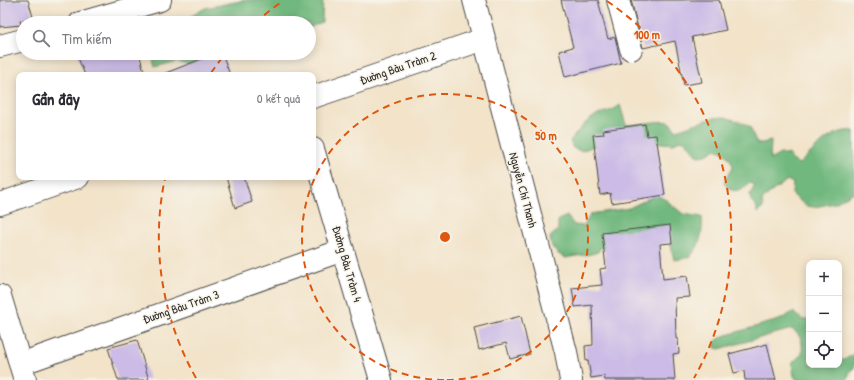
<!DOCTYPE html>
<html lang="vi">
<head>
<meta charset="utf-8">
<style>
  :root { --surface:#fff; --page:#f7f7f7; --text:#2b2b33; --muted:#7c7c81; --line:#e1e1e2 }
  body { margin:0; font-family:"Patrick Hand",sans-serif; background:var(--page); color:var(--text) }
  .controls { position:absolute; right:12px; bottom:12px; display:grid; overflow:hidden; border-radius:8px; box-shadow:0 2px 10px #0003 }
  .controls button { width:36px; height:36px; display:grid; place-items:center; padding:0; border:0; border-bottom:1px solid var(--line); background:var(--surface); color:var(--text); font:20px sans-serif }
  .list { margin:0; padding:0; list-style:none }
  h2 { display:flex; justify-content:space-between; align-items:center; height:52px; margin:0; padding:0 16px; font-size:17px }
  h2 small { font-size:13px; font-weight:400; color:var(--muted) }
  .icon { flex:none; width:22px; height:22px; fill:none; stroke:currentColor; stroke-width:2; stroke-linecap:round; stroke-linejoin:round }
  .map { position:relative; flex:none; width:854px; height:380px; overflow:hidden }
  .search { position:absolute; background:var(--surface); box-shadow:0 2px 10px #0003; left:16px; top:16px; width:300px; height:44px; display:flex; align-items:center; gap:10px; box-sizing:border-box; padding:0 14px; border-radius:22px; color:var(--muted); font-size:15px }
  .panel { position:absolute; background:var(--surface); box-shadow:0 2px 10px #0003; left:16px; top:72px; width:300px; height:108px; border-radius:8px }
  .map>svg:first-child { display:block }
  .forest { fill:#71b87e; stroke:#4e7254 }
  .building { fill:#cbbbe6 }
  .lines { fill:none; stroke-linecap:round; stroke-linejoin:round }
  .street-casing { stroke:#494743; stroke-width:24 }
  .street { stroke:#fff; stroke-width:22 }
  .ring { fill:none; stroke:#df570e; stroke-width:2; stroke-dasharray:7 5 }
  .labels { text-anchor:middle; stroke-width:3; stroke-linejoin:round; paint-order:stroke }
  .street-label { font-size:12px; fill:#2b2b2b; stroke:#f7f3e8 }
  .centre { fill:#df570e; stroke:#f7f3e8; stroke-width:2 }
  .ring-label { font-size:12px; text-anchor:middle; font-weight:bold; fill:#df570e; stroke:#f7f3e8; stroke-width:3; stroke-linejoin:round; paint-order:stroke }
</style>
</head>
<body>
<div class="map">
<svg width="854" height="380" viewBox="0 0 854 380">
  <rect width="100%" height="100%" fill="#f7f3e8"/>
  <filter id="ink" filterUnits="userSpaceOnUse"><feTurbulence type="fractalNoise" baseFrequency=".025" numOctaves="2"/><feDisplacementMap in="SourceGraphic" scale="8" xChannelSelector="R" yChannelSelector="G"/><feConvolveMatrix kernelMatrix="1 2 1 2 8 2 1 2 1" color-interpolation-filters="sRGB"/></filter>
  <filter id="wash" filterUnits="userSpaceOnUse"><feTurbulence type="fractalNoise" baseFrequency=".012" numOctaves="4" result="noise"/><feDisplacementMap in="SourceGraphic" scale="16" xChannelSelector="R" yChannelSelector="G"/><feGaussianBlur stdDeviation="0.9" result="paint"/><feColorMatrix in="noise" values="0 0 0 0 0 0 0 0 0 0 0 0 0 0 0 0 0 1.4 0 .05"/><feComposite in="paint" operator="in"/></filter>
  <g filter="url(#wash)">
    <rect width="100%" height="100%" fill="#f2e3c9"/>
    <path class="forest" d="M 245,0 L 323,0 L 322,22 L 309,28 L 309,23 L 166,23 L 190,17 L 205,8 Z
      M 151,53 L 227,53 L 212,62 L 194,66 L 177,61 L 155,67 Z
      M 620,105 L 626,125 C 641,125 655,120 669,122 L 676,130 L 713,118 L 725,117 L 743,123 L 750,127 L 757,144 L 771,141 L 770,160 L 780,154 L 789,154 L 792,160 L 799,164 C 815,150 830,128 854,131 L 854,192 L 835,203 L 814,207 L 806,206 L 792,194 L 793,183 L 787,180 C 779,188 768,192 762,201 L 763,208 L 757,213 L 757,207 L 751,201 L 750,195 L 755,185 L 750,183 C 741,191 730,195 724,182 L 733,166 C 730,157 725,153 716,149 L 706,155 L 698,156 L 685,141 L 679,140 L 673,144 L 653,142 L 594,146 L 581,151 L 573,148 L 570,141 C 579,131 586,119 600,114 C 608,111 613,111 620,105 Z
      M 656,195 L 666,200 L 683,214 L 702,217 C 703,230 701,247 690,256 C 686,259 679,259 674,260 L 670,240 L 600,248 L 598,252 C 587,256 577,255 566,258 C 555,253 551,249 550,237 L 558,230 L 558,220 L 567,216 L 574,225 L 584,226 L 590,214 L 629,208 Z
      M 793,312 L 803,320 L 809,319 L 809,365 L 839,365 L 839,360 L 844,360 L 854,354 L 854,368 L 851,370 L 846,380 L 797,380 L 794,376 L 792,363 L 802,354 C 803,342 802,336 792,329 L 719,349 L 714,347 L 716,341 L 723,336 L 779,320 Z"/>
    <g id="blocks">
      <path class="building" d="M 0,0 L 28,0 L 33,17 L 20,21 L 21,25 L 0,27 Z
        M 561,0 L 598,0 L 608,39 L 615,37 L 621,63 L 565,77 L 559,51 L 573,47 Z
        M 631,0 L 719,0 L 726,30 L 692,37 L 702,82 L 684,85 L 675,41 L 643,48 Z
        M 76,53 L 139,53 L 145,75 L 85,75 Z
        M 217,53 L 222,53 L 230,75 L 163,75 L 163,74 Z
        M 645,124 L 647,136 L 656,135 L 665,195 L 612,203 L 610,193 L 600,195 L 593,135 L 604,134 L 603,130 Z
        M 226,177 L 244,177 L 252,202 L 235,208 Z
        M 670,225 L 672,243 L 660,244 L 663,279 L 687,276 L 690,297 L 675,298 L 676,339 L 678,338 L 679,353 L 673,354 L 675,380 L 605,380 L 604,376 L 591,378 L 588,361 L 586,361 L 585,346 L 593,345 L 592,305 L 575,307 L 572,288 L 602,285 L 600,269 L 606,268 L 602,233 Z
        M 521,316 L 530,354 L 510,359 L 506,343 L 479,350 L 474,328 Z
        M 137,340 L 149,380 L 118,380 L 108,348 Z
        M 767,344 L 776,380 L 745,380 L 744,371 L 734,373 L 729,354 Z"/>
    </g>
  </g>
  <g filter="url(#ink)">
    <use href="#blocks" fill-opacity="0" stroke="#494743" stroke-width="1"/>
    <g class="lines">
      <g class="street-casing">
        <path id="street" d="M 474,0 L 566,352 L 571,380
          M 618,0 L 631,49
          M 80,23 L 160,0
          M 0,46 L 23,40
          M 313,97 L 484,39
          M 313,149 L 381,380
          M 0,204 L 78,177
          M 0,296 L 25,380
          M 20,364 L 343,250"/>
      </g>
      <use href="#street" class="street"/>
    </g>
  </g>
  <g class="ring">
    <path d="M444 380A143 143 0 1 1 446 380"/>
    <path d="M196 378A286 286 0 0 1 165 178M211 73A286 286 0 0 1 226 53M255 23A286 286 0 0 1 283 1M607 1A286 286 0 0 1 694 378"/>
  </g>
  <g class="labels">
    <g class="street-label">
      <text transform="translate(398 68) rotate(-19)" y="4">Đường Bàu Tràm 2</text>
      <text transform="translate(523 190) rotate(75)" y="4">Nguyễn Chí Thanh</text>
      <text transform="translate(347 264) rotate(74)" y="4">Đường Bàu Tràm 4</text>
      <text transform="translate(181 307) rotate(-19)" y="4">Đường Bàu Tràm 3</text>
    </g>
  </g>
  <circle cx="445" cy="237" r="6" class="centre"/>
  <g class="ring-label">
    <text x="647" y="39">100 m</text>
    <text x="546" y="140">50 m</text>
  </g>
</svg>
<div class="controls">
<button>+</button>
<button>−</button>
<button><svg class="icon" aria-label="locate" viewBox="0 0 24 24"><circle cx="12" cy="12" r="6"/><path d="M12 2v4M12 18v4M2 12h4M18 12h4"/></svg></button>
</div>
<div class="search"><svg class="icon" aria-label="search" viewBox="0 0 24 24"><circle cx="10" cy="10" r="6"/><path d="M15 15l6 6"/></svg>Tìm kiếm</div>
<section class="panel">
<h2>Gần đây<small>0 kết quả</small></h2>
<ul class="list">
</ul>
</section>
</div>
</body>
</html>
